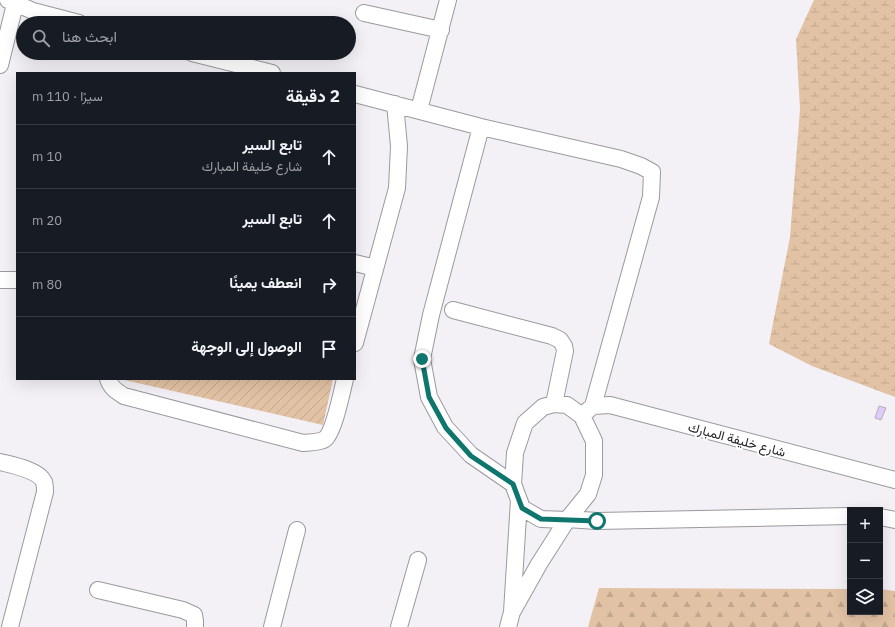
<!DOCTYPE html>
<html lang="ar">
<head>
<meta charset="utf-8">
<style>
  :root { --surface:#171b24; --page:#242831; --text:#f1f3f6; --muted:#9ea1a6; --line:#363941 }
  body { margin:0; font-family:"IBM Plex Sans",Vazirmatn,sans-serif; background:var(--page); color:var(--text); direction:rtl }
  .controls { position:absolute; right:12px; bottom:12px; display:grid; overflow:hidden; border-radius:0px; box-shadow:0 4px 16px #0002 }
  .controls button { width:36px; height:36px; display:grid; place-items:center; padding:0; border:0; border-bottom:1px solid var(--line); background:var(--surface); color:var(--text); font:20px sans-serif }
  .stop { position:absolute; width:12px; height:12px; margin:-9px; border:3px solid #0f766e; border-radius:50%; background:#fff }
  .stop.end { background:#0f766e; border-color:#fff; box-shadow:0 1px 4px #0008 }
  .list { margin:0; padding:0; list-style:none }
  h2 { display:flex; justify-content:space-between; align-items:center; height:52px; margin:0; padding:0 16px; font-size:17px }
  h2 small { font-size:13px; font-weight:400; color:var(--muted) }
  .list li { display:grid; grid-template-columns:26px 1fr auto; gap:12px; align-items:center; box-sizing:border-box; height:64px; padding:0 16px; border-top:1px solid var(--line) }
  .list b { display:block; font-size:15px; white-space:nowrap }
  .list p { margin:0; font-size:13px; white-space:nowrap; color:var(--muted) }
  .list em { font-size:13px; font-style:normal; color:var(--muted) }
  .icon { flex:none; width:22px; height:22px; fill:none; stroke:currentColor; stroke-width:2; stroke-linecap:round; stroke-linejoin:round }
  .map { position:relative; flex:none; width:895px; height:627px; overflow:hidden; direction:ltr }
  .search { position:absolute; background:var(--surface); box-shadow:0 4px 16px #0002; left:16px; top:16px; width:340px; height:44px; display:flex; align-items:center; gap:10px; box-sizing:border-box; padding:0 14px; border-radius:22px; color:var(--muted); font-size:15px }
  .panel { position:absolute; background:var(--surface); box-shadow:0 4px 16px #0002; left:16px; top:72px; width:340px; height:308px; border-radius:0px; direction:rtl }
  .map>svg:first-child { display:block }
  .forest { fill:url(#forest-firs) }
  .wetland { fill:url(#wetland-marsh) }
  .garden { fill:url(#garden-furrows) }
  .building { fill:#dfcafc; stroke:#b2b0b5 }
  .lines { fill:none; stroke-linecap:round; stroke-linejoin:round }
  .minor-casing { stroke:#9b999e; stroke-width:18 }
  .minor { stroke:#fff; stroke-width:16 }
  .route { stroke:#0f766e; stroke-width:5 }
  .labels { text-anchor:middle; stroke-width:4; stroke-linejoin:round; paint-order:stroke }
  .street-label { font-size:13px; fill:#232325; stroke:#fff }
</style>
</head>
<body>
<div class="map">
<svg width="895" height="627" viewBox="0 0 895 627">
  <defs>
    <pattern id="forest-firs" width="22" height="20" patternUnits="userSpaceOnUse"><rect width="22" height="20" fill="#e2c2a4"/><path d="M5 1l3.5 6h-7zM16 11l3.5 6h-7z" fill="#c2a68d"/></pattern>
    <pattern id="wetland-marsh" width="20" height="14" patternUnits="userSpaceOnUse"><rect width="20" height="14" fill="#e2c2a4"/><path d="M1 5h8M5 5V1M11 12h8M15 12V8" fill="none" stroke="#c2a68d"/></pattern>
    <pattern id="garden-furrows" width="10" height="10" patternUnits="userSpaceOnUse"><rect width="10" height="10" fill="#e2c2a4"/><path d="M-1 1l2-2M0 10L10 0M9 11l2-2" fill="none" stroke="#c2a68d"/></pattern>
  </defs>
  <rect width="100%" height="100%" fill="#f3f0f6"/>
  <path class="forest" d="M 599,588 L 850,589 L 850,612 L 880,612 L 880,589 L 895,591 L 895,627 L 588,627 Z"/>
  <path class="wetland" d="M 814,0 L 895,0 L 895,397 L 812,366 L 769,344 L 790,237 L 800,109 L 796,39 Z"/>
  <path class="garden" d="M 120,379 L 333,379 L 323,425 Z"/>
  <path class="building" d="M 879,406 L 886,408 L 881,420 L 875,418 Z"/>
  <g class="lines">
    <g class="minor-casing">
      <path id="minor" d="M 8,0 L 33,11 L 79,23
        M 364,13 L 441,30
        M 192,53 L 272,73
        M 0,65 L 15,4
        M 355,94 L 481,127 L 621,159 L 641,166 L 652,172 L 651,197 L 593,406
        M 419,110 L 448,0
        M 481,127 L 431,315 L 422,359 L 429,397 L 445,427 L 471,455 L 513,484
        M 355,263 L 375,268
        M 0,280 L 17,280
        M 453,310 L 552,336 L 560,340 L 564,346 L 565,351 L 554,404
        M 355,343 L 397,188 L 399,146 L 395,104
        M 108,379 C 111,388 116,391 124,396 L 303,443 C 310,442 319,443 325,439 C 334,432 342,391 345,379
        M 586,412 L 593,406 L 610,405 L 895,480
        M 0,462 C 12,465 39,470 44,482 C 45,485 45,489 45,492 L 10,627
        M 880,517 L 895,520
        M 567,519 L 597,521 L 850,516
        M 98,590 L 183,610 L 194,615 L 195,621 L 195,627
        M 512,612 L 539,564 L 567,520 L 588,494 L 594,475 L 594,441 L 582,416 L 567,405 L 554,404 L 543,407 L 525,423 L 515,453 L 513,484 L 522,508 L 541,519 L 567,520
        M 272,627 L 297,530
        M 399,627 L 418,560
        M 508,627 L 512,612 L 519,500"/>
    </g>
    <use href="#minor" class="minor"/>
  </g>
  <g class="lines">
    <path class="route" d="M 422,359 L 429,397 L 446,428 L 471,456 L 513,484 L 522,508 L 541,519 L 597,521"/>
  </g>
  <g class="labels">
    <g class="street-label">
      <text transform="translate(737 439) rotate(15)" y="5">شارع خليفة المبارك</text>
    </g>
  </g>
</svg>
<div class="controls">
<button>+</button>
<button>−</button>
<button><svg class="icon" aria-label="layers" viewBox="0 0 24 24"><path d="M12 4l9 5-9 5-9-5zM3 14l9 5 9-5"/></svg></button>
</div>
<div class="stop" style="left:597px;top:521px"></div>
<div class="stop end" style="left:422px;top:359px"></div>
<div class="search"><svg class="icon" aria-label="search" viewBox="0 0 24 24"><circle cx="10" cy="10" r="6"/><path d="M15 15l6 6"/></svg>ابحث هنا</div>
<section class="panel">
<h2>2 دقيقة<small>سيرًا · 110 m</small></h2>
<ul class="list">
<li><svg class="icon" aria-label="ahead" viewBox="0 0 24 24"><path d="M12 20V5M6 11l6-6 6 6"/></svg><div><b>تابع السير</b><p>شارع خليفة المبارك</p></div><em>10 m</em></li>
<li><svg class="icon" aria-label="ahead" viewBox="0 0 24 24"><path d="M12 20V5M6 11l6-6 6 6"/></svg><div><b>تابع السير</b></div><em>20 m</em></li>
<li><svg class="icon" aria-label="right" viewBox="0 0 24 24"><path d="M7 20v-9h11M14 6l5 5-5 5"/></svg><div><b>انعطف يمينًا</b></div><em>80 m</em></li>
<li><svg class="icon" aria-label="arrive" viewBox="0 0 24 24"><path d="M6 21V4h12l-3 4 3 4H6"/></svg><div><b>الوصول إلى الوجهة</b></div></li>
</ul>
</section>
</div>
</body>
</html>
